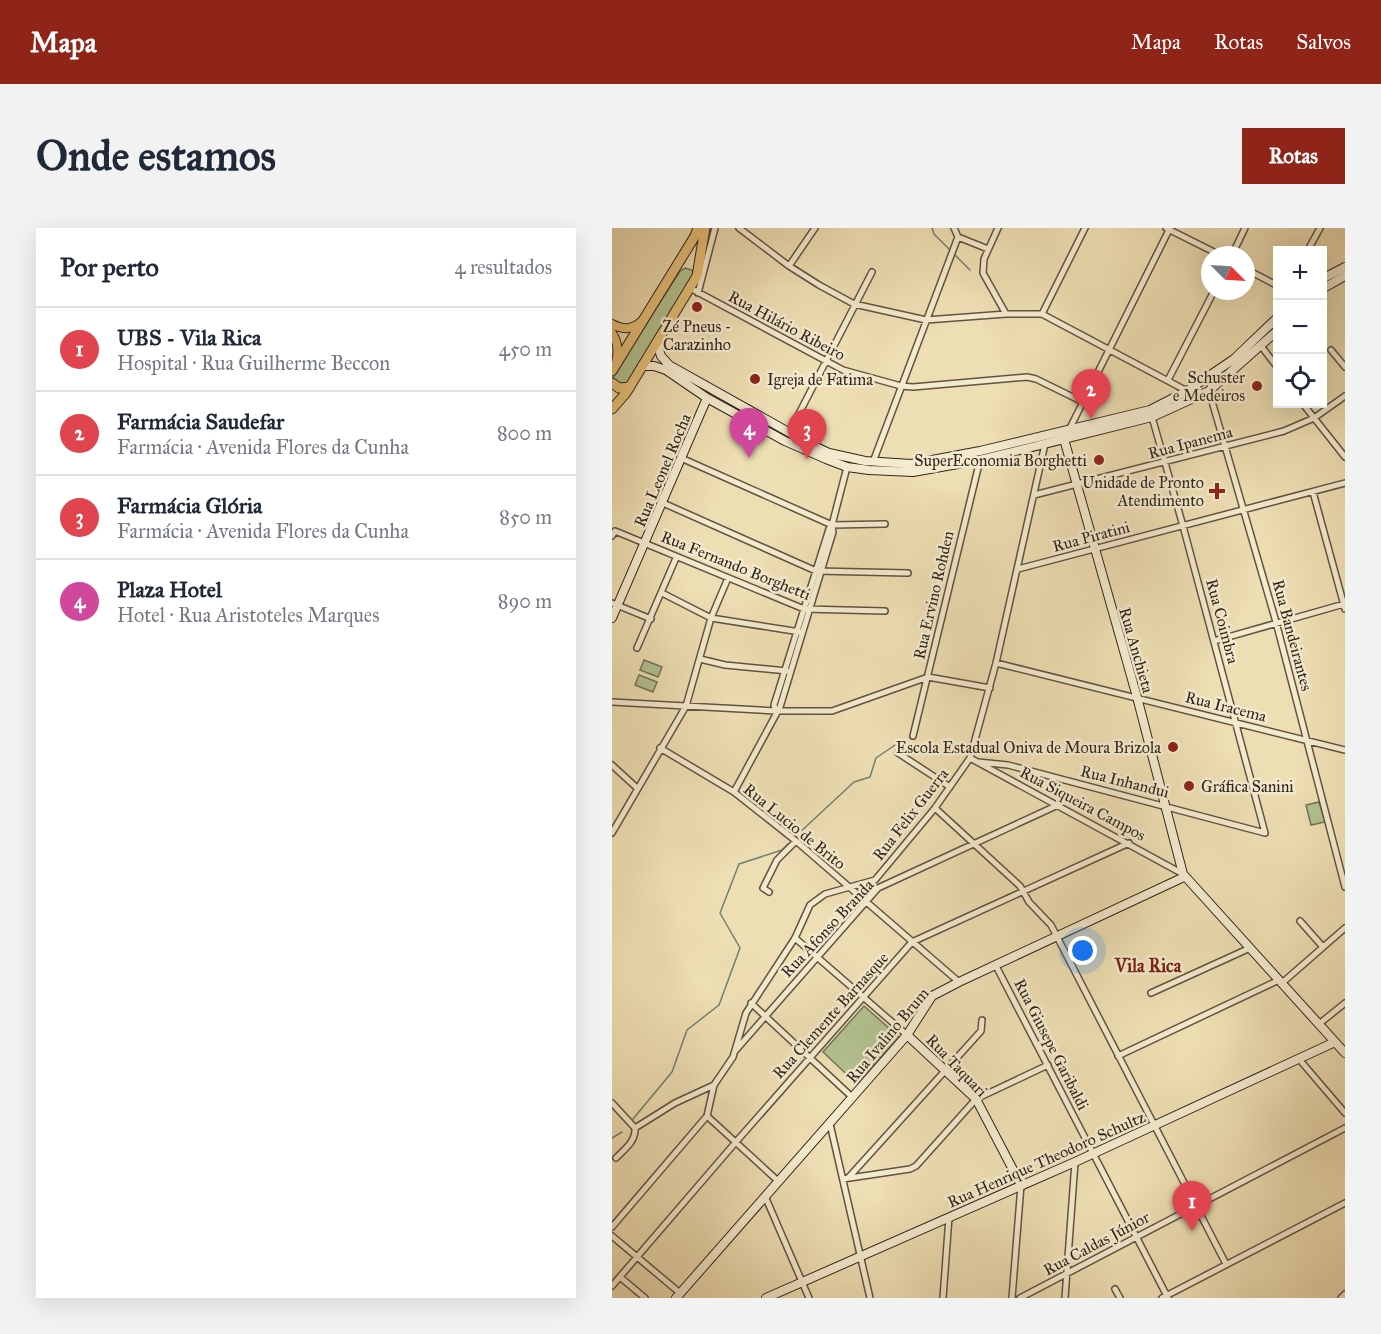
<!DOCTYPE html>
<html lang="pt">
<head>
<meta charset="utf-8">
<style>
  :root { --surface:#fff; --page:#f2f2f3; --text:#1f2937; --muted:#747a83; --line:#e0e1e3; --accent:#8f2418 }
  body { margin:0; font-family:"IM FELL Great Primer",serif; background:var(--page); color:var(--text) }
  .controls { position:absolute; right:18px; top:18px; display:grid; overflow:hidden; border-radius:0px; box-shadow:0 6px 24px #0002 }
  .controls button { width:54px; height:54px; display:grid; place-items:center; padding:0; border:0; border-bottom:2px solid var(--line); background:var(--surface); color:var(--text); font:30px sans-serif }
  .compass { position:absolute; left:589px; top:18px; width:54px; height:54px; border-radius:50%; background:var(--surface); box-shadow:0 6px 24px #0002; rotate:114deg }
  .you { position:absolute; left:471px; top:723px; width:21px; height:21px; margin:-15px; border:4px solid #fff; border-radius:50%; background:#1a73e8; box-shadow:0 0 0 9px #1a73e833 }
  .badge { display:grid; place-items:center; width:39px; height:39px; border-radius:50%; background:var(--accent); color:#fff; font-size:20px; font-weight:700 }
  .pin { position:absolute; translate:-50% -50px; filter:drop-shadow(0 2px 3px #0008) }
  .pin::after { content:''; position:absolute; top:32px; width:21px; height:18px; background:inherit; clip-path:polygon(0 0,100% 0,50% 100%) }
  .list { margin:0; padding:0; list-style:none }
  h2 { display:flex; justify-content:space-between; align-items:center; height:78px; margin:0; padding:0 24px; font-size:26px }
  h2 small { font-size:20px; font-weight:400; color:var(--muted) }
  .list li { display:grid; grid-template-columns:39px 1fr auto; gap:18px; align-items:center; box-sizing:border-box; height:84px; padding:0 24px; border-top:2px solid var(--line) }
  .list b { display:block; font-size:22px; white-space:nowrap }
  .list p { margin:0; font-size:20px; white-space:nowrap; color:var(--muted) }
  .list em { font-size:20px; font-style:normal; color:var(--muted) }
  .icon { flex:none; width:33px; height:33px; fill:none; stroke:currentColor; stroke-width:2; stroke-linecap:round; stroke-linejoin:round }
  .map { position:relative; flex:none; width:733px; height:1070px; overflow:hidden; border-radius:0px }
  header { display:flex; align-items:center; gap:36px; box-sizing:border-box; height:84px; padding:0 30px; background:var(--accent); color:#fff }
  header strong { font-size:28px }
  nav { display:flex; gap:33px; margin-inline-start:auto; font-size:21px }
  .intro { display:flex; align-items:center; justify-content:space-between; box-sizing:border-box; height:144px; padding:0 36px }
  h1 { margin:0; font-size:42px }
  .button { padding:15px 27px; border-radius:0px; background:var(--accent); color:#fff; font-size:21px; font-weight:700 }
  main { display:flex; gap:36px; padding:0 36px }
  aside { flex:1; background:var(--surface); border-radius:0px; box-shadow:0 6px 24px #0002 }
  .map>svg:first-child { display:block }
  .green { fill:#b3c291; stroke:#727456; stroke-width:1.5 }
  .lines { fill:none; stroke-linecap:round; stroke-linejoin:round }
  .stream { stroke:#6f8072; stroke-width:1.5 }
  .street-casing { stroke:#605342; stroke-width:8 }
  .secondary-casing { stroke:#30251c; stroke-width:10 }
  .primary-casing { stroke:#30251c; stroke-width:10 }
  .highway-casing { stroke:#30251c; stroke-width:11 }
  .street { stroke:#f4eace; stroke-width:5 }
  .secondary { stroke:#f4eace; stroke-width:8 }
  .primary { stroke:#e7bf7a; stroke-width:8 }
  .highway { stroke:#e7bf7a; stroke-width:9 }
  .poi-dot { fill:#8f2418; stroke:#f4eace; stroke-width:2 }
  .labels { text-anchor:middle; stroke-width:5; stroke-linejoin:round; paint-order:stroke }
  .street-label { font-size:16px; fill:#30251c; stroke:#f4eace }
  .poi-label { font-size:16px; fill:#30251c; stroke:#f4eace; text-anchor:end }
  .neighbourhood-label { font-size:18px; font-weight:bold; fill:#7a1f14; stroke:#f4eace }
</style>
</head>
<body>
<header>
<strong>Mapa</strong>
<nav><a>Mapa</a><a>Rotas</a><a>Salvos</a></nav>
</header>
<div class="intro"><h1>Onde estamos</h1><a class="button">Rotas</a></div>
<main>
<aside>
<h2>Por perto<small>4 resultados</small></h2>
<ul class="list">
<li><span class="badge" style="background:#e0444e">1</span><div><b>UBS - Vila Rica</b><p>Hospital · Rua Guilherme Beccon</p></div><em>450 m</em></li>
<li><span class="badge" style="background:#e0444e">2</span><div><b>Farmácia Saudefar</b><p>Farmácia · Avenida Flores da Cunha</p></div><em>800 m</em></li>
<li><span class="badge" style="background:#e0444e">3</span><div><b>Farmácia Glória</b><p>Farmácia · Avenida Flores da Cunha</p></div><em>850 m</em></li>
<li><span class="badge" style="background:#d1479c">4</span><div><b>Plaza Hotel</b><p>Hotel · Rua Aristoteles Marques</p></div><em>890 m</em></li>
</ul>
</aside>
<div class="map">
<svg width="733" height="1070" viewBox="0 0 733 1070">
  <rect width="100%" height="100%" fill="#eedeb3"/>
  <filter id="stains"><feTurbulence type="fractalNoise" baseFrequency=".00333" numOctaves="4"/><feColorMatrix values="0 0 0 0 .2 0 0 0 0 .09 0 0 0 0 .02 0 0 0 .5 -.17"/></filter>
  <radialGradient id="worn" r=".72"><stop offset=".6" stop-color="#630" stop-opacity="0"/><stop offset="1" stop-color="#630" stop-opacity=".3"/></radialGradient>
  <path class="green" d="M 73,40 L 80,42 L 82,48 L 17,153 L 10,158 L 1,152 L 2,146 L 68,43 Z
    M 32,432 L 50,439 L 46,449 L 28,442 Z
    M 27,447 L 45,454 L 41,464 L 23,457 Z
    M 707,574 L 713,594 L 699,597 L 694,577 Z
    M 252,778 L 287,809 L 245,856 L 211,824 Z"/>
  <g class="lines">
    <path class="stream" d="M 320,0 L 322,6 L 338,22
      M 341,25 L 358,42
      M 186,606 L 242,554 L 258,549 L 264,530 L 283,517
      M 21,891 L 60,844 L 75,802 L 107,777 L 128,720 L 108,685 L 127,636 L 170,622 L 176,616
      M 0,910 L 10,904"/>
    <g class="street-casing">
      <path id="street" d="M 127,0 L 177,38 L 207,57 L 242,76 L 314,92 L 394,86 L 430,86 L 575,163
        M 342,0 L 346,9
        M 386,0 L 372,31 L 371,45 L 394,86
        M 554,0 L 608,27
        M 346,9 L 376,21
        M 696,22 L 708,0
        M 620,27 L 633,0
        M 177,38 L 203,0
        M 634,41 L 666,58
        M 78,60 L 231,142 L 289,158 L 301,159 L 415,149 L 424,151 L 471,174
        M 86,65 L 103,0
        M 430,86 L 473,0
        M 649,118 L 666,140
        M 719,122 L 733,139
        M 593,151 L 599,157 L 597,163 L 664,394 L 733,659
        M 556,152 L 602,63
        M 691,176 L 733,229
        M 540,189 L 571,298 L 653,605
        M 457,202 L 558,0
        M 177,205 L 260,44
        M 69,230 L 220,297 L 273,296
        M 261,234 L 346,9
        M 701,264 L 733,381
        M 422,267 L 672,203 L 702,190 L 733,168
        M 51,275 L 204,343 L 296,345
        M 0,308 L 3,303 L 192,381 L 273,383
        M 406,341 L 733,255
        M 50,365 L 99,390 L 188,404
        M 0,375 L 39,391
        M 602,413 L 732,376
        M 25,420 L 64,330
        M 88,431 L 113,437 L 175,443
        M 384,435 L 733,522
        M 0,474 L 164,483 L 220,483 L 316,449 L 378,460
        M 164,483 L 162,477 L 217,301 L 220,297
        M 301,508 L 368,232
        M 48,520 L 122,564 L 184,613 L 347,754
        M 286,525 L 338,559
        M 358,530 L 571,646
        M 366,534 L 396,537 L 653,605
        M 0,537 L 25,560
        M 122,564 L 168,479 L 221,304 L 220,297 L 235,239
        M 323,580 L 408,658 L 417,674 L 439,697 L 614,1036
        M 0,605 L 74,478 L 99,390 L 116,350
        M 157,664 L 151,660 L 165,632 L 184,613
        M 688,693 L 711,719
        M 183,710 L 295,807
        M 384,738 L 556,1070
        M 670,755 L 733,700
        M 539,765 L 638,720
        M 139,775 L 240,869
        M 707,796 L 733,775
        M 123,823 L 266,660 L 446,577
        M 506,828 L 667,752
        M 687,831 L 733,885
        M 0,875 L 23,900
        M 95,888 L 166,953
        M 218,896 L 258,1070
        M 23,900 L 63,875 L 102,857 L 121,829 L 134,785 L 183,710 L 198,677 L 213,666 L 263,652 L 323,580 L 358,530 L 384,435 L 433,216
        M 4,930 C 13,921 24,913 23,900
        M 237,949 L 369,803 L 370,792
        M 231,951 L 298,941 L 304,938 L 364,871 L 436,837
        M 153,968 L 197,1070
        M 0,999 L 95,888 L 102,857
        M 0,1008 L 68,1065
        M 8,1049 L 33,1070
        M 0,1058 L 123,915 L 300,714 L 517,615
        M 503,1061 L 508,1070
        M 331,1070 L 337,989
        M 400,1070 L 409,957
        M 408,1070 L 733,900
        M 453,1070 L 463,934
        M 550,1070 L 733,975
        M 729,1070 L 733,1066"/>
    </g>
    <g class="secondary-casing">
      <path id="secondary" d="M 710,51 L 733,39
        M 710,61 L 733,48
        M 45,115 L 49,128 L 57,137 L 196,215 L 217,225 L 253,233 L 299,236 L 368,223 L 538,182 L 575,163 L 622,131 L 666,89
        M 30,138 L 42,138 L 54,142 L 95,170 L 173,213 L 214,231 L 235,239 L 257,242 L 301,244 L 368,232 L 540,189 L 597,163 L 666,102
        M 450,204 L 525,469 L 571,646 L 733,825
        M 0,390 L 95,170
        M 295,807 L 364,871 L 409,957
        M 64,1070 L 295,807 L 320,768 L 347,754 L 572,649
        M 154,1070 L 463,934 L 723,814"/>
    </g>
    <g class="primary-casing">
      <path id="primary" d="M 0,96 C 12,102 20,102 30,93
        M 0,105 C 7,116 6,124 4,136"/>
    </g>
    <g class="highway-casing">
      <path id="highway" d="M 0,143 L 83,8 L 86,0
        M 0,155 L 7,160 L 18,159
        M 0,181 L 14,165 L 85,48 L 93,0"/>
    </g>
    <use href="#street" class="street"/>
    <use href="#secondary" class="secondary"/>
    <use href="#primary" class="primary"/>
    <use href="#highway" class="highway"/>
  </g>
  <g class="poi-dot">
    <circle cx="85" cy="79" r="6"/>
    <circle cx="143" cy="151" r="6"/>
    <circle cx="645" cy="158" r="6"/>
    <circle cx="487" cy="232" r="6"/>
    <path d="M602 254h6v6h6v6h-6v6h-6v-6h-6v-6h6z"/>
    <circle cx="561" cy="519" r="6"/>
    <circle cx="577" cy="558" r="6"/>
  </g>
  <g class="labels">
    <g class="street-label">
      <text transform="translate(175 97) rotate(28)" y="6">Rua Hilário Ribeiro</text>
      <text transform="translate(578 214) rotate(-15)" y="6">Rua Ipanema</text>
      <text transform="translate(50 242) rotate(-67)" y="6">Rua Leonel Rocha</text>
      <text transform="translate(479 308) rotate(-15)" y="6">Rua Piratini</text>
      <text transform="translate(124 337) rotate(22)" y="6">Rua Fernando Borghetti</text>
      <text transform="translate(321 367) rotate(-77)" y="6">Rua Ervino Rohden</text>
      <text transform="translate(611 393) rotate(75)" y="6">Rua Coimbra</text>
      <text transform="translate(681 407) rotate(75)" y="6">Rua Bandeirantes</text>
      <text transform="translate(525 422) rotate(74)" y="6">Rua Anchieta</text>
      <text transform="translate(614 478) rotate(14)" y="6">Rua Iracema</text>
      <text transform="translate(513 553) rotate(14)" y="6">Rua Inhandui</text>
      <text transform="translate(471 575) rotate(28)" y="6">Rua Siqueira Campos</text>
      <text transform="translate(298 586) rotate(-52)" y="6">Rua Felix Guerra</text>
      <text transform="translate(183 598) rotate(39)" y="6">Rua Lucio de Brito</text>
      <text transform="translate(215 700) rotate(-47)" y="6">Rua Afonso Branda</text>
      <text transform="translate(218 787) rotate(-48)" y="6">Rua Clemente Barnasque</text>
      <text transform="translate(275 807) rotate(-50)" y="6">Rua Ivalino Brum</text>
      <text transform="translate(440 816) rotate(63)" y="6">Rua Giusepe Garibaldi</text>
      <text transform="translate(345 837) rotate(46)" y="6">Rua Taquari</text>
      <text transform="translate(434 931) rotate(-24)" y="6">Rua Henrique Theodoro Schultz</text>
      <text transform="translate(484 1015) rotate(-28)" y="6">Rua Caldas Júnior</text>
    </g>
    <g class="poi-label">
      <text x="85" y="104" text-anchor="middle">Zé Pneus -<tspan x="85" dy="18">Carazinho</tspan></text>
      <text x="633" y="155">Schuster<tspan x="633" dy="18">e Medeiros</tspan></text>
      <text x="155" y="157" text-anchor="start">Igreja de Fatima</text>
      <text x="475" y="238">SuperEconomia Borghetti</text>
      <text x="592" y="260">Unidade de Pronto<tspan x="592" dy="18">Atendimento</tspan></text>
      <text x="549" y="525">Escola Estadual Oniva de Moura Brizola</text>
      <text x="589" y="564" text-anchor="start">Gráfica Sanini</text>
    </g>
    <g class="neighbourhood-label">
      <text x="536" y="744">Vila Rica</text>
    </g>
  </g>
  <rect width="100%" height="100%" filter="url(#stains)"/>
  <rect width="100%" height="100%" fill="url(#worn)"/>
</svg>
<div class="controls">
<button>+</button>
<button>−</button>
<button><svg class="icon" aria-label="locate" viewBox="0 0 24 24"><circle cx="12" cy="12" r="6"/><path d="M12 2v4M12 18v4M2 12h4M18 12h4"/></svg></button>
</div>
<svg class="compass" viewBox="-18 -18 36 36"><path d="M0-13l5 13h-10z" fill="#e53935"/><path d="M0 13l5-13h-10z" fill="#747a83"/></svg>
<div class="you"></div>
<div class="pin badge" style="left:580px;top:1003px;background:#e0444e">1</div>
<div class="pin badge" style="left:479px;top:191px;background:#e0444e">2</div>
<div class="pin badge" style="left:195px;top:231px;background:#e0444e">3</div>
<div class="pin badge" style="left:137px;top:230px;background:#d1479c">4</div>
</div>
</main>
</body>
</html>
